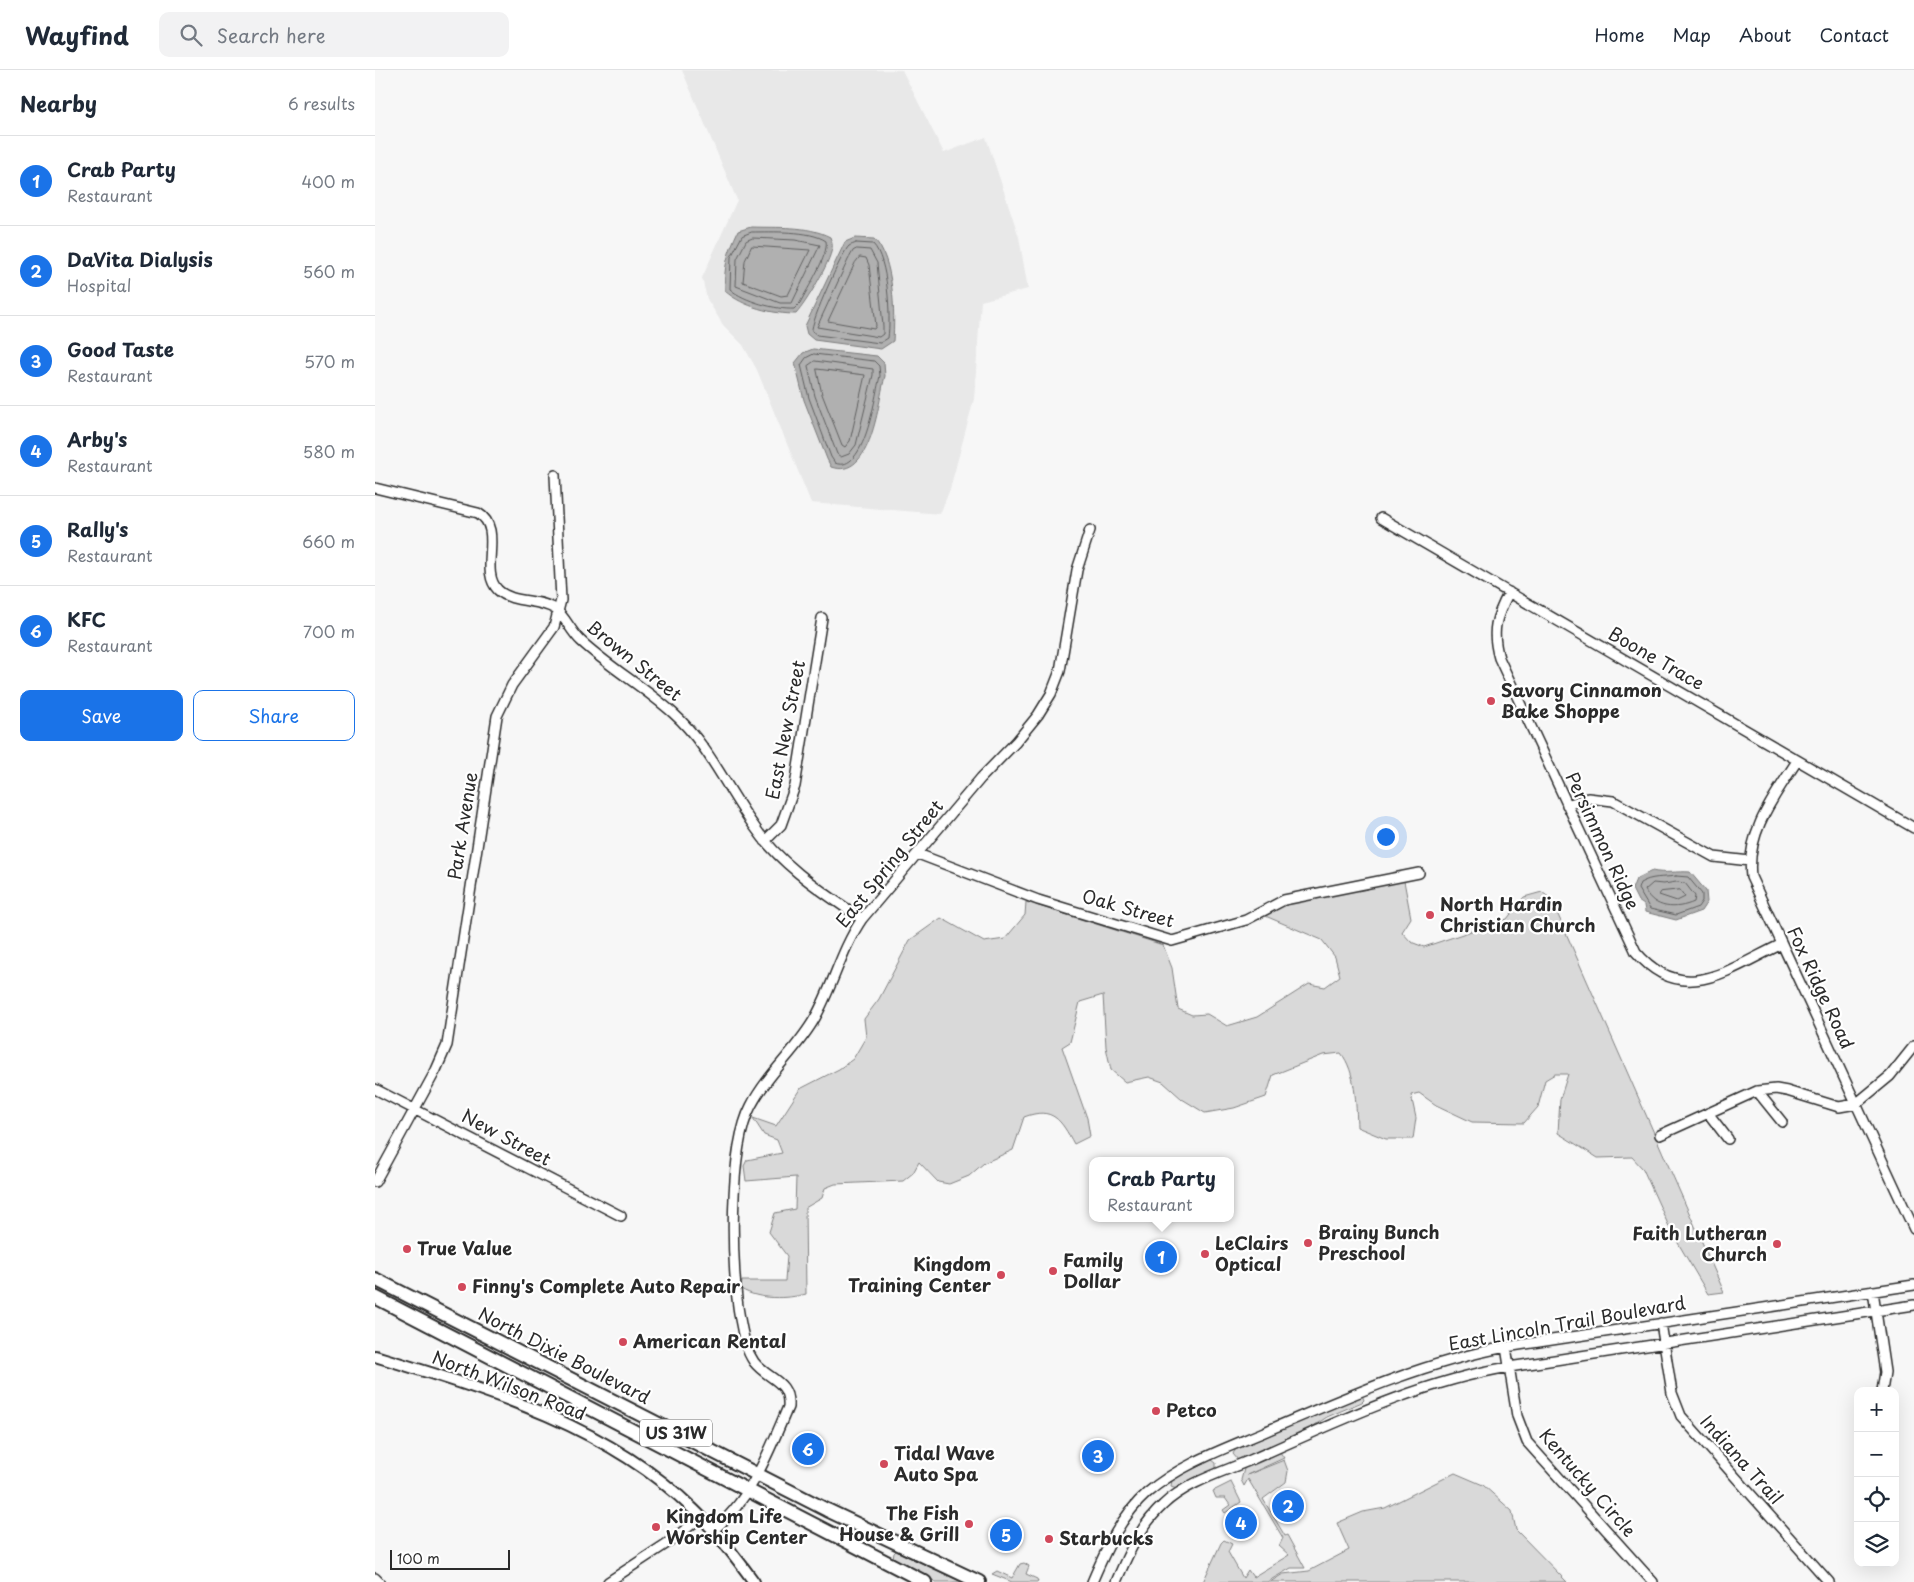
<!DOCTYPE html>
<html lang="en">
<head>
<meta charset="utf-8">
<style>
  :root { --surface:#fff; --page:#f2f2f3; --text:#1f2937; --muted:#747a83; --line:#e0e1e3; --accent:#1a73e8 }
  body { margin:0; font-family:"Playpen Sans",sans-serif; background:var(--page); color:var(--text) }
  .controls { position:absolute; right:15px; bottom:15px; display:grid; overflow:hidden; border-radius:10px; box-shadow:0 5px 20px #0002 }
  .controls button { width:45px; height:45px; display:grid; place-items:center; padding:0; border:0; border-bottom:1px solid var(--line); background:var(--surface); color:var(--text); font:25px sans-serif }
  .scale { position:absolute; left:15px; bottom:12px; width:120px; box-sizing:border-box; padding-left:5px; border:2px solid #2b2b2b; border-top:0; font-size:14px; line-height:18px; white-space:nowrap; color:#2b2b2b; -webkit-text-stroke:4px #fff; paint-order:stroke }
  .you { position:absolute; left:1010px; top:766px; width:18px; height:18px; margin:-12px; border:4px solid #fff; border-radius:50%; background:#1a73e8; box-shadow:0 0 0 8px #1a73e833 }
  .badge { display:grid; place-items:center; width:32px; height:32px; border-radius:50%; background:var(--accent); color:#fff; font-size:16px; font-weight:700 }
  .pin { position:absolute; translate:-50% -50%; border:2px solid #fff; box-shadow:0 1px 5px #0006 }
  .popup { position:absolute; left:714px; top:1087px; width:145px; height:65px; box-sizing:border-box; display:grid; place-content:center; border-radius:10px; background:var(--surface); filter:drop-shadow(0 1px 4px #0005); font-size:16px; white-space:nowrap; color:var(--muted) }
  .popup b { font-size:19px; color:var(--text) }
  .popup::after { content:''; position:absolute; left:50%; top:100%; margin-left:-10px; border:10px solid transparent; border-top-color:var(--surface) }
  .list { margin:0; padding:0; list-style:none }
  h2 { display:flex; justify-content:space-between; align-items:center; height:65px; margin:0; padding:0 20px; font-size:21px }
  h2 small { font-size:16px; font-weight:400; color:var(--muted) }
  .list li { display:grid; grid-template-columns:32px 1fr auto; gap:15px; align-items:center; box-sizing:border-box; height:90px; padding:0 20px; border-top:1px solid var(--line) }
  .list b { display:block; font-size:19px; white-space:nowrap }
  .list p { margin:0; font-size:16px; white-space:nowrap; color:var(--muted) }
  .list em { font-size:16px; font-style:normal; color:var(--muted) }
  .actions { display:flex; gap:10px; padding:15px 20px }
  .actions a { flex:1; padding:11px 0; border:1px solid var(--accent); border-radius:10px; text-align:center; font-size:18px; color:var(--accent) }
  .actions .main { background:var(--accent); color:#fff }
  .icon { flex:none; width:28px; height:28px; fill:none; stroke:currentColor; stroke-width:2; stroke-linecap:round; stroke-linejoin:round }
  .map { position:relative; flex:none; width:1539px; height:1512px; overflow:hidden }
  header { display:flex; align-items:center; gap:30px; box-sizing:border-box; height:70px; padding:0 25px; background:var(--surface); border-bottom:1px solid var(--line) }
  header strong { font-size:24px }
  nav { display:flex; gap:28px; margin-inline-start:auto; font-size:18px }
  .search { width:350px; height:45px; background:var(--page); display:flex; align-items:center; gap:12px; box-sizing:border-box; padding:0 18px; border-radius:10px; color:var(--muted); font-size:19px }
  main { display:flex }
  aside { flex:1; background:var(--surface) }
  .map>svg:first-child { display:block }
  .built { fill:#e8e8e8 }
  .green { fill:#d9d9d9; stroke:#828282 }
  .water { fill:#b0b0b0; stroke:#7b7b7b }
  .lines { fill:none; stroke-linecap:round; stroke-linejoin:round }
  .shore { stroke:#606060; stroke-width:1 }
  .minor-casing { stroke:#2b2b2b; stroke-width:12 }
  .major-casing { stroke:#2b2b2b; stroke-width:14 }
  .highway-casing { stroke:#2b2b2b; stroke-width:16 }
  .minor { stroke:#fff; stroke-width:9 }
  .major { stroke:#fff; stroke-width:10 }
  .highway { stroke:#fff; stroke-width:12 }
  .poi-dot { fill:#d1495b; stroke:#fff; stroke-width:2 }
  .labels { text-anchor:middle; stroke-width:4.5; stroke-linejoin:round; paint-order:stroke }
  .shield { fill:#fff; stroke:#6b6b6b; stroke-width:1 }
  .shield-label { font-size:16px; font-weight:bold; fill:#2b2b2b }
  .street-label { font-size:18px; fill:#2b2b2b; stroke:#fff }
  .poi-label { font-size:18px; font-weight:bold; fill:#2b2b2b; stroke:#fff; text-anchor:start }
</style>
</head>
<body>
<header>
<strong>Wayfind</strong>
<div class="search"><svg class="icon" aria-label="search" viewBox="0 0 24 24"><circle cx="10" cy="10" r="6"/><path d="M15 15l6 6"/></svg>Search here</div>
<nav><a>Home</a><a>Map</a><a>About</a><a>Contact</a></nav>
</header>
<main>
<aside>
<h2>Nearby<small>6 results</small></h2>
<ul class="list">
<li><span class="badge">1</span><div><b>Crab Party</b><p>Restaurant</p></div><em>400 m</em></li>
<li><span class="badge">2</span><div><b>DaVita Dialysis</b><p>Hospital</p></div><em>560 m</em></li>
<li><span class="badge">3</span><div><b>Good Taste</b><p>Restaurant</p></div><em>570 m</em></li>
<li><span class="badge">4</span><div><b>Arby's</b><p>Restaurant</p></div><em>580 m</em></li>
<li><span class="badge">5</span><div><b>Rally's</b><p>Restaurant</p></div><em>660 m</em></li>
<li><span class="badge">6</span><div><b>KFC</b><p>Restaurant</p></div><em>700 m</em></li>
</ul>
<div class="actions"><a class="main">Save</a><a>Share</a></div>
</aside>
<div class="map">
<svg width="1539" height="1512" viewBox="0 0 1539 1512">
  <rect width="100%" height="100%" fill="#f7f7f7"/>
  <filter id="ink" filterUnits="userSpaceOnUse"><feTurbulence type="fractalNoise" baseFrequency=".02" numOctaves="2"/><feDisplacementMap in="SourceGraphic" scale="10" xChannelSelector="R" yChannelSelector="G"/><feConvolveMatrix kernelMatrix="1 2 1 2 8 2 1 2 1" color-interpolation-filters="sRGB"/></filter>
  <g filter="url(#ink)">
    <path class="built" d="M 307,0 L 527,0 L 569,83 L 611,67 L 644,167 L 653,219 L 606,231 L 599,329 L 575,419 L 565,444 L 436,433 L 382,300 L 368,275 L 348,255 L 332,229 L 327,208 L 362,130 Z"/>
    <path class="green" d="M 1029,811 L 1036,848 L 1027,862 L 1036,872 L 1049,877 L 1132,849 L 1149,827 L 1167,822 L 1176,829 L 1349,1222 L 1333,1224 L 1296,1161 L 1268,1099 L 1257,1087 L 1223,1088 L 1183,1063 L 1185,1029 L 1193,1004 L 1180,1004 L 1170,1010 L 1163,1037 L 1149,1053 L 1097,1052 L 1061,1035 L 1044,1023 L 1036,1025 L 1041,1048 L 1038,1069 L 1011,1069 L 982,1057 C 981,1034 981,1002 966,983 L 948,985 L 898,1005 L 891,1027 L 859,1038 L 830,1043 L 807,1029 L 788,1012 L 774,1007 L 750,1012 L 736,1000 L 731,977 L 728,925 L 705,932 L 695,972 L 687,977 L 712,1048 L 715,1066 L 699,1074 C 686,1050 678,1036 649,1047 L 638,1080 L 609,1093 L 594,1106 L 574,1114 L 563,1112 L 544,1092 L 538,1103 L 528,1111 L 460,1114 L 450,1118 L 447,1128 L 430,1138 L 431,1224 C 412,1229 384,1230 366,1219 L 367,1211 L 410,1211 L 412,1186 L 394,1162 L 400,1143 L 420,1139 L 421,1107 L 371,1111 L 369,1096 L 372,1090 L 407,1083 L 402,1070 L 389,1065 L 378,1048 L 401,1056 L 425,1019 L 464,999 L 478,989 L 491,967 L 489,949 L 504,929 L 535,870 L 566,848 L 609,872 L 630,869 L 650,845 L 651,832 L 788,875 L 797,898 L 803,939 L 817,945 L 832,944 L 852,956 L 882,947 L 934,914 L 950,917 L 965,906 L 960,887 L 947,870 L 888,845 C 931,823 981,819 1029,811 Z
      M 987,1325 L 989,1330 L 987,1332 L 952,1347 L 934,1359 L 863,1390 L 858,1384 L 860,1380 Z
      M 905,1382 L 909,1388 L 872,1405 L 909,1390 L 913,1401 L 911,1412 L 888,1429 L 910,1466 L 912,1465 L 930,1498 L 916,1498 L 892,1512 L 828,1512 L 846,1473 L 849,1470 L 857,1474 L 853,1482 L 868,1508 L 873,1500 L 878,1507 L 914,1485 L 904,1476 L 908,1468 L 873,1409 L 869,1416 L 866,1410 L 869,1399 L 873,1395 Z
      M 837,1390 L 841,1393 L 841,1399 L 802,1419 L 796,1417 L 797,1409 Z
      M 1080,1403 L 1108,1415 L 1137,1441 L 1141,1460 L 1192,1512 L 895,1512 L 908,1504 L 934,1501 L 974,1480 L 962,1453 L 988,1442 L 1010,1438 Z
      M 856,1412 L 866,1432 L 850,1443 L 848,1440 L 855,1435 L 850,1428 L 841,1428 L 838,1421 Z
      M 522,1480 L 523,1482 L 587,1512 L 561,1512 L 518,1488 L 519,1483 Z
      M 649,1493 L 654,1496 L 651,1504 L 662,1509 L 663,1512 L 637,1512 L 617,1504 L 622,1501 L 637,1508 L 645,1494 Z"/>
    <path class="water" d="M 376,157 C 402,158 432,155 455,167 C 456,170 458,175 457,178 C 455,193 431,233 421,244 C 398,244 368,237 350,221 C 348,198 353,182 363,161 Z
      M 480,168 L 499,169 C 519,188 520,244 518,271 L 506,279 L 439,270 L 432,264 L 430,256 L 470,172 Z
      M 438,279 L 502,286 L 509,293 L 510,306 C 503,332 497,411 456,397 L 452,389 L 429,330 L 420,293 L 428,283 Z
      M 1277,801 C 1290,804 1302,801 1315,802 L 1331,821 L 1332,832 L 1326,841 L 1301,850 L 1270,842 L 1269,835 L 1263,831 L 1257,819 L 1261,809 Z"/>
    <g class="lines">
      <path class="shore" d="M 377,162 C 397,162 435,160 451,171 C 454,185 432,219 425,233 L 419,239 C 402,240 368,231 355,219 L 356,187 L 367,166 Z
        M 378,168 L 420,170 L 445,175 L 417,233 L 405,233 L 361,216 L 362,189 L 371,171 Z
        M 481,173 L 498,174 C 513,189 516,247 513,268 L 505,273 L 442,265 L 437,261 C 435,254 467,182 474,176 C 475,175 480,174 481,173 Z
        M 377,176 L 435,180 L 413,225 L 406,226 L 368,212 L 370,191 Z
        M 482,179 L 495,180 L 502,193 L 508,256 L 508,264 L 504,267 L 442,257 L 473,190 L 478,181 Z
        M 485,187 L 491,188 L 494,195 L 501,256 L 499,259 L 453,251 L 480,193 Z
        M 439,284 L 499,291 L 504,296 L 505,306 C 500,325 490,405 460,393 L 456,387 L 434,328 L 426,295 L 431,288 Z
        M 440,291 L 498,299 L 498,305 L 481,375 L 474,384 L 466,387 L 462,384 L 440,326 L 433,296 Z
        M 442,299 L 490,305 L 475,371 L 470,377 L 467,375 L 447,324 Z
        M 1301,806 L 1313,807 L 1327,824 L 1327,831 L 1323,837 L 1301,845 L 1275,839 L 1263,819 L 1265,813 C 1277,806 1287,808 1301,806 Z
        M 1302,812 L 1310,813 L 1320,826 L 1319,832 C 1301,840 1279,839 1270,820 L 1278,813 L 1288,814 Z
        M 1305,820 L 1310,827 L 1302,831 L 1284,825 L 1286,822 Z"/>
      <g class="minor-casing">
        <path id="minor" d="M 0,418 L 103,443 C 130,459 103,500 123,520 C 138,534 163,528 180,539 C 190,546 196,562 206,571 C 234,597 269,617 298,643 C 333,674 352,719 379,756 C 405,795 449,823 487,849
          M 1006,448 L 1539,758
          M 1134,522 C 1121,547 1116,560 1124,588 L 1261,882 C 1308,937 1354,899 1407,874
          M 1422,691 C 1399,727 1371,762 1376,807 L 1539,1159
          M 1192,735 L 1213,728 L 1238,731 L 1339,787 L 1375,791
          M 390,771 L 406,755 L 420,716 L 447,548
          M 543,784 L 663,830 L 797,871 L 871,850 L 909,830 L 1044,803
          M 0,1019 L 246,1146
          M 1382,1021 L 1407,1052
          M 1333,1043 L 1353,1069
          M 1285,1065 L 1382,1021 L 1401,1019 L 1412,1021 L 1464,1037 L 1481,1034 L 1515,1006 L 1539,976
          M 0,1112 L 61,1000 L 72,975 L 122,646 L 137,615 L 179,557 L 186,530 L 180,405
          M 1498,1221 L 1510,1302 L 1507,1321
          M 1286,1253 L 1297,1323 L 1306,1346 L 1454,1512
          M 1131,1277 L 1142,1346 L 1152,1372 L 1278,1512
          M 337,1461 C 376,1431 394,1381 413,1337 C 415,1310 393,1310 379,1292 C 370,1279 368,1264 365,1249 C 356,1201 353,1079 376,1036 C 393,1003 422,980 440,948 C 458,916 466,880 487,849 L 606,708 L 641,672 L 663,645 L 676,624 L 685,601 L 702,500 L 715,460
          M 0,1508 L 4,1512
          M 233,1512 L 297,1470 L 326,1447
          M 717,1512 C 731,1480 745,1447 772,1423 C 806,1394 849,1379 889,1362 C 969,1328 1046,1293 1131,1277 L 1539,1215
          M 741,1512 C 753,1484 765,1456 788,1435 C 812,1412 848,1402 878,1389 C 962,1352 1044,1312 1134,1297 L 1539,1235"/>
      </g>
      <g class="major-casing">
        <path id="major" d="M 0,1286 C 112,1320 232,1355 318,1439 C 341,1461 361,1487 379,1512"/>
      </g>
      <g class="highway-casing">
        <path id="highway" d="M 0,1209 L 452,1440 L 604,1512
          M 0,1227 L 550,1512"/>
      </g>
      <use href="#minor" class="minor"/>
      <use href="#major" class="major"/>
      <use href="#highway" class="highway"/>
    </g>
  </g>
  <g class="poi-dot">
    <circle cx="1116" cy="631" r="5"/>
    <circle cx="1055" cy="845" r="5"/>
    <circle cx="933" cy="1173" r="5"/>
    <circle cx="1402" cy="1174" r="5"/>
    <circle cx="32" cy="1179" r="5"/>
    <circle cx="830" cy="1184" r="5"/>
    <circle cx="678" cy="1201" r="5"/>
    <circle cx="626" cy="1205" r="5"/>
    <circle cx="87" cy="1217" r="5"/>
    <circle cx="248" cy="1272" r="5"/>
    <circle cx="781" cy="1341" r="5"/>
    <circle cx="509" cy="1394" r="5"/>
    <circle cx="594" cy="1454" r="5"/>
    <circle cx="281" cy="1457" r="5"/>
    <circle cx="674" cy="1469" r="5"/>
  </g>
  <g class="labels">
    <rect class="shield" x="265" y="1349.5" width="72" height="27" rx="4"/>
    <g class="shield-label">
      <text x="301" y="1369">US 31W</text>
    </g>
    <g class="street-label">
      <text transform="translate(1281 589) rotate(30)" y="6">Boone Trace</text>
      <text transform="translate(259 591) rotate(39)" y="6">Brown Street</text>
      <text transform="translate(411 660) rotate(-79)" y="6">East New Street</text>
      <text transform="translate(88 756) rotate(-81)" y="6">Park Avenue</text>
      <text transform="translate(1227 771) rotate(65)" y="6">Persimmon Ridge</text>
      <text transform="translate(515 794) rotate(-51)" y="6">East Spring Street</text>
      <text transform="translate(753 839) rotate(16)" y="6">Oak Street</text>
      <text transform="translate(1445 918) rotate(65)" y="6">Fox Ridge Road</text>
      <text transform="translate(131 1068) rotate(28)" y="6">New Street</text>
      <text transform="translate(1192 1254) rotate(-10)" y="6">East Lincoln Trail Boulevard</text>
      <text transform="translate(189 1286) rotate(27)" y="6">North Dixie Boulevard</text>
      <text transform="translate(134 1316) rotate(21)" y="6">North Wilson Road</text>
      <text transform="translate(1366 1390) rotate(48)" y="6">Indiana Trail</text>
      <text transform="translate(1212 1413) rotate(49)" y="6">Kentucky Circle</text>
    </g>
    <g class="poi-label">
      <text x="1126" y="627">Savory Cinnamon<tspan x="1126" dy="21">Bake Shoppe</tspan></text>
      <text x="1065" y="841">North Hardin<tspan x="1065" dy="21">Christian Church</tspan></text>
      <text x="943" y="1169">Brainy Bunch<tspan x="943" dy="21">Preschool</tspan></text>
      <text x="1392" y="1170" text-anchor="end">Faith Lutheran<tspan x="1392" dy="21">Church</tspan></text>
      <text x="840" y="1180">LeClairs<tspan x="840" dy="21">Optical</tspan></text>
      <text x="42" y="1185">True Value</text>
      <text x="688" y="1197">Family<tspan x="688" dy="21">Dollar</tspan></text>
      <text x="616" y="1201" text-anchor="end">Kingdom<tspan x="616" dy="21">Training Center</tspan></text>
      <text x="97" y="1223">Finny's Complete Auto Repair</text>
      <text x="258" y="1278">American Rental</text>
      <text x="791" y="1347">Petco</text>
      <text x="519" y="1390">Tidal Wave<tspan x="519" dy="21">Auto Spa</tspan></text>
      <text x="584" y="1450" text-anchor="end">The Fish<tspan x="584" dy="21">House &amp; Grill</tspan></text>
      <text x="291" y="1453">Kingdom Life<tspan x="291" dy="21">Worship Center</tspan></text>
      <text x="684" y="1475">Starbucks</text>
    </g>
  </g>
</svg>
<div class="controls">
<button>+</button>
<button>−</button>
<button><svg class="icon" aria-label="locate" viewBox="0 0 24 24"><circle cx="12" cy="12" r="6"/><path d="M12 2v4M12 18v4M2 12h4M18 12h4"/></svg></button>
<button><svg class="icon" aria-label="layers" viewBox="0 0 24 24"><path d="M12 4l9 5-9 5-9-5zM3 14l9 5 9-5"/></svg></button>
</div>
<div class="scale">100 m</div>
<div class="you"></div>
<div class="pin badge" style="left:786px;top:1187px">1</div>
<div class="popup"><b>Crab Party</b>Restaurant</div>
<div class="pin badge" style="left:913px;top:1436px">2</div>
<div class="pin badge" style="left:723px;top:1386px">3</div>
<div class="pin badge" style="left:866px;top:1453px">4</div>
<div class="pin badge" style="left:631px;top:1465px">5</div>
<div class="pin badge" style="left:433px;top:1379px">6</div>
</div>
</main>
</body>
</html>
